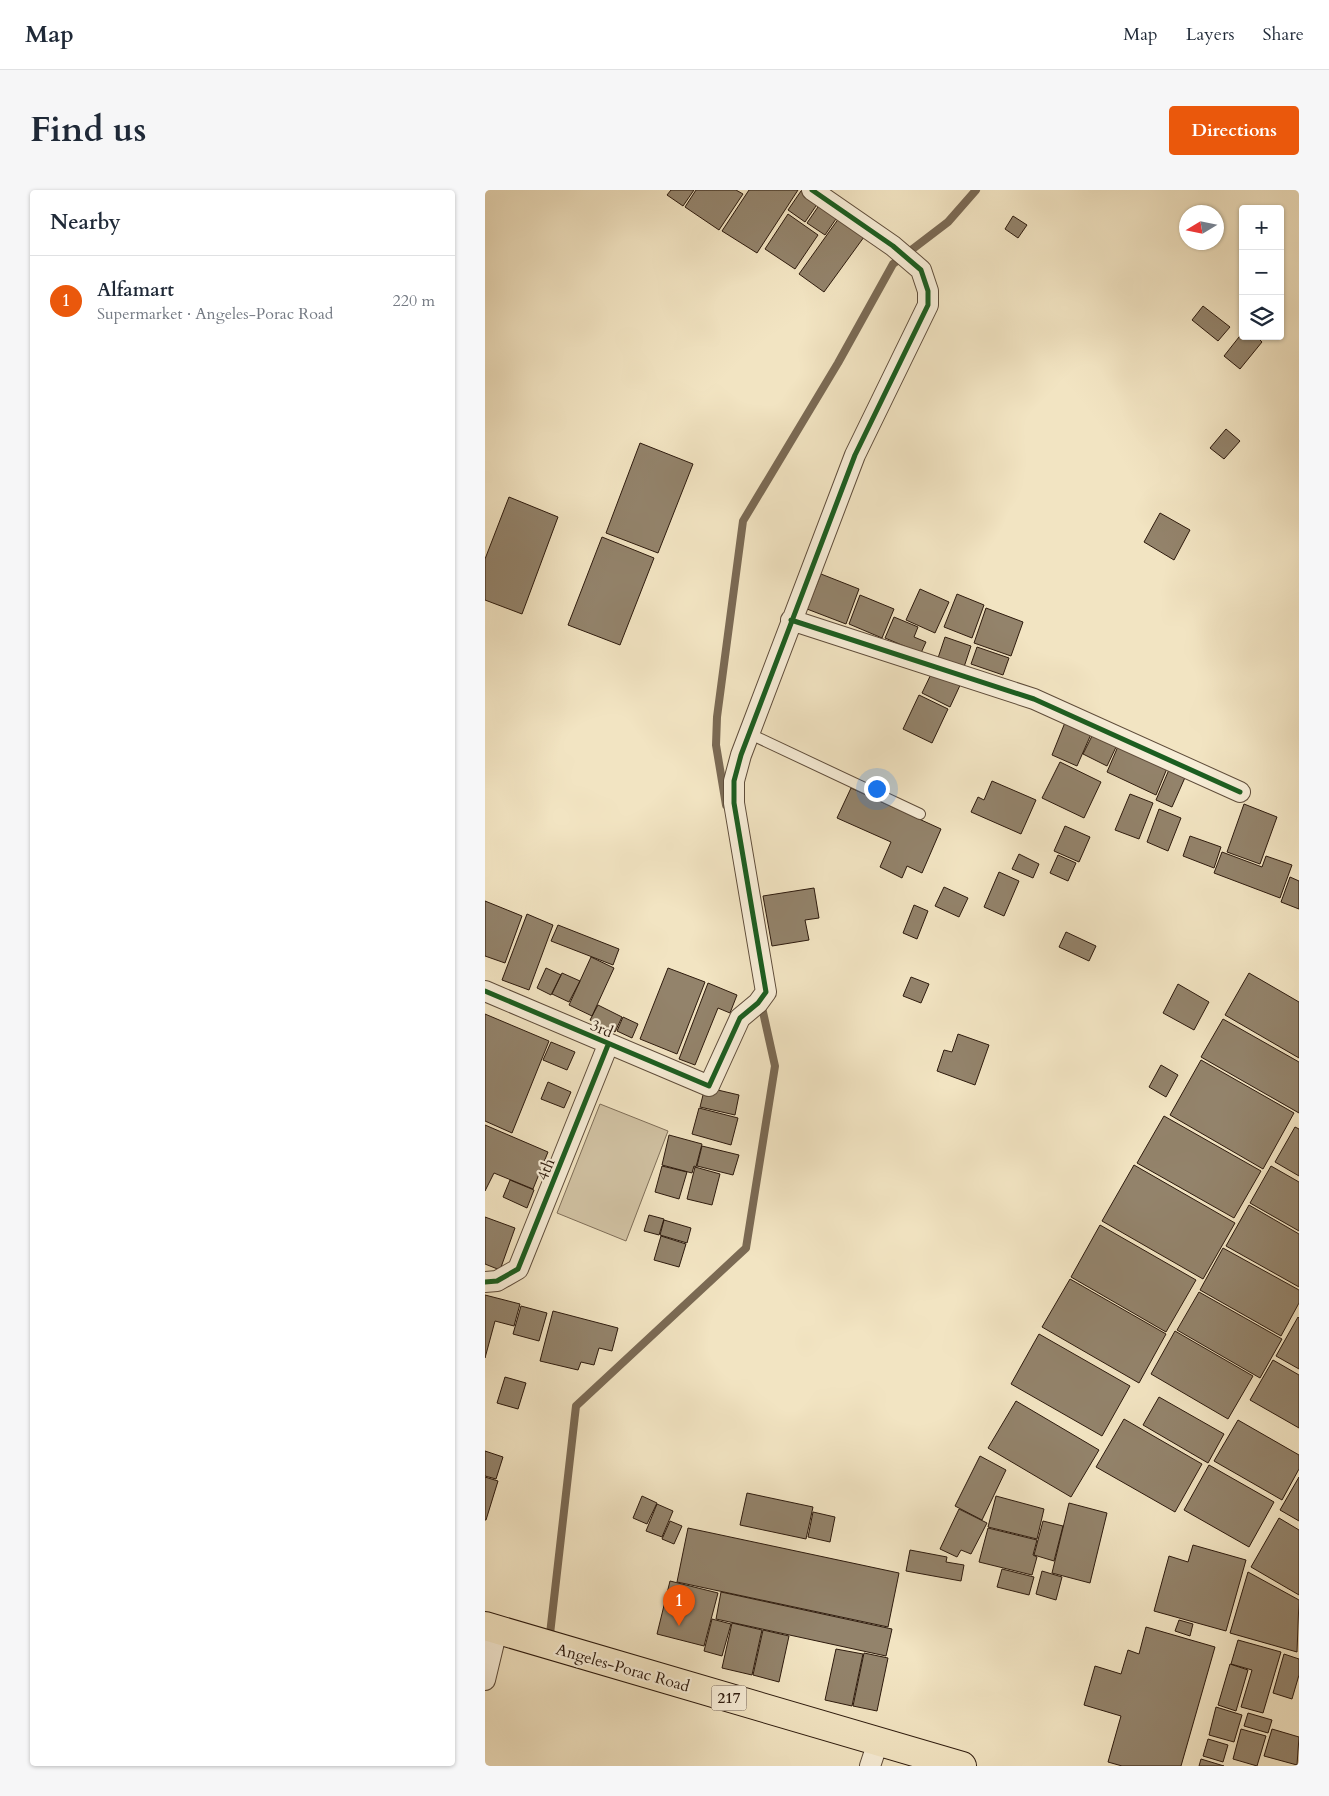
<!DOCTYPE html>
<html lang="en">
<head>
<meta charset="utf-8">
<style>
  :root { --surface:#fff; --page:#f6f6f7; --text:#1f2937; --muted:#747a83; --line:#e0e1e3; --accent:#ea580c }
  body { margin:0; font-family:Cardo,serif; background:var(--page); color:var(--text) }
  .controls { position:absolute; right:15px; top:15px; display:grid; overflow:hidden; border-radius:5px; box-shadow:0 1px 4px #0004 }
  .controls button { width:45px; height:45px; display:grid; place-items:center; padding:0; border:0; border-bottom:1px solid var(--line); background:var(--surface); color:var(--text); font:25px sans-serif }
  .compass { position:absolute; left:694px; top:15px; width:45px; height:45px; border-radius:50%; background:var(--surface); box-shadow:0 1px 4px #0004; rotate:260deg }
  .you { position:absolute; left:391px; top:598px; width:18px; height:18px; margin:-12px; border:4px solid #fff; border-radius:50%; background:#1a73e8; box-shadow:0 0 0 8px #1a73e833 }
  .badge { display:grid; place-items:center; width:32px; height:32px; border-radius:50%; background:var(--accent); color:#fff; font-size:16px; font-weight:700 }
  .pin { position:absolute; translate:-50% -41px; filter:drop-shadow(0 1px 2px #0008) }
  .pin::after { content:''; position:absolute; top:26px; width:18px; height:15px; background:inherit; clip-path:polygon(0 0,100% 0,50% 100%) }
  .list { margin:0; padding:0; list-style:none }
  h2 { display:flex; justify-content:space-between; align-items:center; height:65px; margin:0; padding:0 20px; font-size:21px }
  h2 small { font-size:16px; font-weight:400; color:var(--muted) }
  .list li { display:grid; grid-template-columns:32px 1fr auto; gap:15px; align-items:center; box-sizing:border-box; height:90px; padding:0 20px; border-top:1px solid var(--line) }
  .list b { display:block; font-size:19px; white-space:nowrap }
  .list p { margin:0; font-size:16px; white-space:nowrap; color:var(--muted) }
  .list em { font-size:16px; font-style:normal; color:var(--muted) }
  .icon { flex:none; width:28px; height:28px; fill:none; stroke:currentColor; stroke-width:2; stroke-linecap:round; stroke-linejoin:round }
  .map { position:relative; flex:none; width:814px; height:1576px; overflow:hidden; border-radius:5px }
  header { display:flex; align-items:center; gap:30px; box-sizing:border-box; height:70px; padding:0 25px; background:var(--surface); border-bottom:1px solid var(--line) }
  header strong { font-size:24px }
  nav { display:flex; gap:28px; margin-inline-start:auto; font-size:18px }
  .intro { display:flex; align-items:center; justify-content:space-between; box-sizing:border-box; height:120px; padding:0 30px }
  h1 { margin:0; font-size:35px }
  .button { padding:12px 22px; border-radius:5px; background:var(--accent); color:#fff; font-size:18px; font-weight:700 }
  main { display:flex; gap:30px; padding:0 30px }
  aside { flex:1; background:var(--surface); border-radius:5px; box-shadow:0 1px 4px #0004 }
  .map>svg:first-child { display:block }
  .green { fill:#d1c2a3; stroke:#7f6e58 }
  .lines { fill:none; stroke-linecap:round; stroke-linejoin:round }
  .stream { stroke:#7b6a54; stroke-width:8 }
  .building { fill:#93836b; stroke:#2d1a0d }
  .lane-casing { stroke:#5e4c3a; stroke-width:12 }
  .street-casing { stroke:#5e4c3a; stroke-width:22 }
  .primary-casing { stroke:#2d1a0d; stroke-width:30 }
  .lane { stroke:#f7edd7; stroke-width:10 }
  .street { stroke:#f7edd7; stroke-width:20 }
  .primary { stroke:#f2e4c2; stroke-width:28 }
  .cycleway-casing { stroke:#f7edd7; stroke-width:8 }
  .cycleway { stroke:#1b5e20; stroke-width:5 }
  .labels { text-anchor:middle; stroke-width:4.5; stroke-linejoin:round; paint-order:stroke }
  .shield { fill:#f7edd7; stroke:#6a594a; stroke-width:1 }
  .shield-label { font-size:15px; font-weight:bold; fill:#2d1a0d }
  .street-label { font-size:16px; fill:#2d1a0d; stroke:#f7edd7 }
</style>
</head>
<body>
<header>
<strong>Map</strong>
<nav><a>Map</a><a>Layers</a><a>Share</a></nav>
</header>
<div class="intro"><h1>Find us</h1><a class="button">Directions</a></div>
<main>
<aside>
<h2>Nearby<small></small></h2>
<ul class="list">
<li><span class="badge">1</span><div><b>Alfamart</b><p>Supermarket · Angeles-Porac Road</p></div><em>220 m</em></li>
</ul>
</aside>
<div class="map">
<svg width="814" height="1576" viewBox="0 0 814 1576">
  <rect width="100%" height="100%" fill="#f2e4c2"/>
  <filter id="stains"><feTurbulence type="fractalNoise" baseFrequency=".004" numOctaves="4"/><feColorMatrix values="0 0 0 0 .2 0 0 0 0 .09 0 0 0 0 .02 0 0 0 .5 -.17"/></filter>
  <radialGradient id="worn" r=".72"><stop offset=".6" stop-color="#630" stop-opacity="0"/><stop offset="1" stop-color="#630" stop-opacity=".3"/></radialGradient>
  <path class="green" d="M 115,914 L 183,941 L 141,1051 L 72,1023 Z"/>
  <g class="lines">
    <path class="stream" d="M 241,615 L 231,555 L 232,527 L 258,331 L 353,173 L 408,74 L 463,32 L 491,0
      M 65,1444 L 91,1216 L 261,1058 L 290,876 L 276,813"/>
  </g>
  <path class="building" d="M 186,0 L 209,0 L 198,16 L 182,5 Z
    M 211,0 L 251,0 L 258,4 L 234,40 L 200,17 Z
    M 264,0 L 313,0 L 272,63 L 237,41 Z
    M 316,1 L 333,13 L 320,32 L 303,20 Z
    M 335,14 L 353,26 L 340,45 L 322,33 Z
    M 303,24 L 333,45 L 310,79 L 280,59 Z
    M 528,26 L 542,35 L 533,48 L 520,39 Z
    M 354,28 L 379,47 L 339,102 L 314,84 Z
    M 718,116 L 745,137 L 733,151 L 707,130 Z
    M 758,142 L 758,146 L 771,146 L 777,152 L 755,179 L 739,166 Z
    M 741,239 L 755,251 L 739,269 L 725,258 Z
    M 155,253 L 208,274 L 173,363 L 121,343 Z
    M 24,307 L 73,327 L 37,424 L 0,410 L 0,369 Z
    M 675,323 L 705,340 L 689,370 L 659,352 Z
    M 117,347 L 169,368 L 135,455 L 83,435 Z
    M 336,384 L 374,399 L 361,434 L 322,419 Z
    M 435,399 L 464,412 L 450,443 L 421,430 Z
    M 472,404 L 499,415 L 487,448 L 459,437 Z
    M 375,405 L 409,419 L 397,448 L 364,434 Z
    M 501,418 L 538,432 L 526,466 L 489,453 Z
    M 409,427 L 433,437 L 429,447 L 441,452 L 436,463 L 400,448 Z
    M 460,447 L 486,456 L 478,480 L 452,471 Z
    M 492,457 L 524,468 L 518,485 L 486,474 Z
    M 449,478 L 477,491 L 465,517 L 437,503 Z
    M 434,505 L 463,519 L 447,553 L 418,539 Z
    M 581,530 L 607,542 L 592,576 L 567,565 Z
    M 608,544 L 632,555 L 622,576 L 598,564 Z
    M 634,554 L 683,576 L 671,605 L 622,582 Z
    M 575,572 L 616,592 L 599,628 L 557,608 Z
    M 686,575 L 702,583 L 687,617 L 671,610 Z
    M 507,591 L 551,610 L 536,644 L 486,622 L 493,607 L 499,610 Z
    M 366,598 L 456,639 L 437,683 L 422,676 L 417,688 L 395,677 L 406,652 L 352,628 Z
    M 645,604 L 668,613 L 654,649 L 630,640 Z
    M 759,614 L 792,627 L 775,674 L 742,662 Z
    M 674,619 L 696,628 L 683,661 L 662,652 Z
    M 580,636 L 605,647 L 594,672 L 569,661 Z
    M 705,646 L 736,657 L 729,678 L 698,666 Z
    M 737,662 L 777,677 L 781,666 L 807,675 L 795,708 L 729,683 Z
    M 534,664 L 554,674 L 548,688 L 527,679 Z
    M 573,665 L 591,673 L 583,691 L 565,683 Z
    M 514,682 L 534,691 L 519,726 L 499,717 Z
    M 805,687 L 814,691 L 814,719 L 796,712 Z
    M 459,697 L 483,708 L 474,727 L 450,716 Z
    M 329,698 L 334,728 L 320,730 L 324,750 L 287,756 L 278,706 Z
    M 0,711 L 37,726 L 20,773 L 0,766 Z
    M 429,715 L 443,721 L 432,749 L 418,743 Z
    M 42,724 L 68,735 L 44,800 L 17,790 Z
    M 73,735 L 134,759 L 128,775 L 66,751 Z
    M 581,742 L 611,756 L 604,771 L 574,757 Z
    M 106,767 L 129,778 L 107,826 L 84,815 Z
    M 61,778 L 76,785 L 66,805 L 52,798 Z
    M 183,778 L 220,792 L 192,864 L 155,849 Z
    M 77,783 L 95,791 L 84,812 L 67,804 Z
    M 764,783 L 814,812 L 814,868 L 740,825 Z
    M 426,787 L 444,794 L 436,813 L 418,806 Z
    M 223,793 L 252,805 L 245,823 L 233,818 L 210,875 L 194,869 Z
    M 693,794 L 724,812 L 709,840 L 678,823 Z
    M 113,815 L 137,827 L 130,842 L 105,830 Z
    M 0,824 L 64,851 L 27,943 L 0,931 Z
    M 138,827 L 153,834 L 147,848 L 132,841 Z
    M 738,829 L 814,872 L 814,923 L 716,867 Z
    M 473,844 L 504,855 L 490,895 L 452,881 L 459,860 L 467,862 Z
    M 66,852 L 90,862 L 82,880 L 58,870 Z
    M 716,870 L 809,923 L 778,979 L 685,925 Z
    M 676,875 L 693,885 L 681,907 L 664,897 Z
    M 63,892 L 86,902 L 79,918 L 56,909 Z
    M 220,897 L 254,905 L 250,925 L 215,917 Z
    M 214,918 L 253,928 L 246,955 L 207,944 Z
    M 679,926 L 776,981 L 749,1028 L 652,973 Z
    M 0,935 L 63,962 L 48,999 L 9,983 L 0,1001 Z
    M 810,937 L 814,939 L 814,986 L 790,972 Z
    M 184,945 L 217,954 L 211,977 L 209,976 L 207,983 L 177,975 Z
    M 217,956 L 254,965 L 248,985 L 212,976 Z
    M 649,975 L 750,1033 L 718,1089 L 617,1031 Z
    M 177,976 L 202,982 L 194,1009 L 170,1002 Z
    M 786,976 L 814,992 L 814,1041 L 765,1013 Z
    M 210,977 L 235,984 L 227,1015 L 202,1009 Z
    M 25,990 L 49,1000 L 42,1018 L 18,1007 Z
    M 764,1015 L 814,1044 L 814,1097 L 741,1056 Z
    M 164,1025 L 179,1029 L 174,1045 L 159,1041 Z
    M 0,1027 L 30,1038 L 15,1080 L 0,1074 Z
    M 179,1030 L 206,1038 L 202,1053 L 175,1045 Z
    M 615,1035 L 711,1090 L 681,1142 L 586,1087 Z
    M 176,1046 L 201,1054 L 194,1077 L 169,1070 Z
    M 738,1058 L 814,1100 L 814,1113 L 796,1146 L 715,1100 Z
    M 585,1089 L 681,1144 L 654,1193 L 557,1137 Z
    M 714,1102 L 797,1149 L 775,1188 L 692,1140 Z
    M 0,1105 L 35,1114 L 29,1136 L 10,1131 L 0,1168 Z
    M 36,1116 L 62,1123 L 54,1151 L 28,1144 Z
    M 68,1121 L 133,1138 L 127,1161 L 114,1158 L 109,1175 L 96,1172 L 93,1180 L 55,1171 Z
    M 813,1127 L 814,1128 L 814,1179 L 791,1166 Z
    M 690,1141 L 768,1186 L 743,1229 L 666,1184 Z
    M 554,1144 L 645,1196 L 617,1246 L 526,1194 Z
    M 788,1170 L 814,1185 L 814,1238 L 765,1210 Z
    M 20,1187 L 41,1193 L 33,1219 L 12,1213 Z
    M 674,1207 L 739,1244 L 723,1273 L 658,1235 Z
    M 531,1211 L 614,1260 L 586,1307 L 503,1258 Z
    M 639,1229 L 717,1274 L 690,1322 L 611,1277 Z
    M 753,1230 L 814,1265 L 814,1279 L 797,1310 L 729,1271 Z
    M 0,1261 L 18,1267 L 11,1289 L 0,1286 Z
    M 495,1266 L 521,1280 L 497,1330 L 470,1316 Z
    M 724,1275 L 789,1312 L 764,1357 L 699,1320 Z
    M 0,1287 L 13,1291 L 1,1330 L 0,1330 Z
    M 814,1287 L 814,1331 L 795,1320 Z
    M 262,1303 L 328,1317 L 321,1349 L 255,1335 Z
    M 157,1306 L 172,1313 L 162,1334 L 148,1328 Z
    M 511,1306 L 559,1319 L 552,1349 L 503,1337 Z
    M 584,1313 L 622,1323 L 605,1393 L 567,1383 Z
    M 172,1314 L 188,1321 L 177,1347 L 161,1341 Z
    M 474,1319 L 502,1333 L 486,1364 L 476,1360 L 472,1367 L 455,1359 Z
    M 328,1322 L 350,1327 L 345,1352 L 323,1347 Z
    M 794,1328 L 814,1340 L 814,1405 L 766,1377 Z
    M 185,1331 L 197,1336 L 189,1354 L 177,1349 Z
    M 558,1331 L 578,1336 L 569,1371 L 549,1365 Z
    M 203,1338 L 414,1383 L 403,1437 L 192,1392 Z
    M 503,1338 L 552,1350 L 548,1365 L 552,1367 L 547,1385 L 494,1372 Z
    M 708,1355 L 761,1370 L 741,1441 L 669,1421 L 684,1366 L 703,1372 Z
    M 425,1360 L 462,1367 L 461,1372 L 479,1375 L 476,1391 L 421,1381 Z
    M 517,1379 L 549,1387 L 544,1405 L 512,1397 Z
    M 557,1381 L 577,1387 L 571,1410 L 551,1404 Z
    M 763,1382 L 814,1410 L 812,1462 L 745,1443 Z
    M 185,1391 L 233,1403 L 219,1456 L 172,1444 Z
    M 236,1402 L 407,1439 L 401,1466 L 231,1429 Z
    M 227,1429 L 246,1434 L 237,1466 L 219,1461 Z
    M 694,1430 L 708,1434 L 705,1446 L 690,1441 Z
    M 247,1433 L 277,1440 L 267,1485 L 237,1478 Z
    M 661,1437 L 730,1457 L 696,1576 L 637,1576 L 623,1572 L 636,1526 L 599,1515 L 610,1476 L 636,1484 L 643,1460 L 654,1464 Z
    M 278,1440 L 304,1446 L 294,1492 L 268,1485 Z
    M 753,1450 L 796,1462 L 778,1523 L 756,1517 L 767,1480 L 746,1474 Z
    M 351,1459 L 378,1464 L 367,1516 L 340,1510 Z
    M 379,1463 L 403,1468 L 392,1521 L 368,1516 Z
    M 799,1464 L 814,1469 L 814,1485 L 807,1509 L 788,1503 Z
    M 745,1474 L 763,1480 L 751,1521 L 733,1515 Z
    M 731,1517 L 757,1525 L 749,1552 L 724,1545 Z
    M 763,1523 L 787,1530 L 783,1543 L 759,1536 Z
    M 756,1539 L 781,1546 L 772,1576 L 748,1569 Z
    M 787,1539 L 814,1547 L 812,1575 L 779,1566 Z
    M 723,1549 L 743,1555 L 738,1572 L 718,1566 Z
    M 716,1569 L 739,1576 L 714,1576 Z"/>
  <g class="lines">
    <g class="lane-casing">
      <path id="lane" d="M 265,544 L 435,624"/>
    </g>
    <g class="street-casing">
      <path id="street" d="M 306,430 L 549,509 L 755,602
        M 0,801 L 224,896 L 255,828 L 273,813 L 281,802 L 249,613 L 249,591 L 256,565 L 370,265 L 443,115 L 443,101 L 436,80 L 408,56 L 327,0
        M 0,1092 L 12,1091 L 33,1079 L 123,855
        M 0,1490 L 12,1440
        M 385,1576 L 393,1552"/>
    </g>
    <g class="primary-casing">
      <path id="primary" d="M 0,1436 L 477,1576"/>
    </g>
    <use href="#lane" class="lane"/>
    <use href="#street" class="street"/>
    <use href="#primary" class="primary"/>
    <g class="cycleway-casing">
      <path id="cycleway" d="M 306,430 L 549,509 L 755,602
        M 0,801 L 224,896 L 255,828 L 273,813 L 281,802 L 249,613 L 249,591 L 256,565 L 370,265 L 443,115 L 443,101 L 436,80 L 408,56 L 327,0
        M 0,1092 L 12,1091 L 33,1079 L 123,855"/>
    </g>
    <use href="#cycleway" class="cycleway"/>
  </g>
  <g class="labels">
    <rect class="shield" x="226.5" y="1495.5" width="35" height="25" rx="4"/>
    <g class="shield-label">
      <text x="244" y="1513">217</text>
    </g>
    <g class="street-label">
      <text transform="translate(117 838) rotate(23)" y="6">3rd</text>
      <text transform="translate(60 979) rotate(-68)" y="6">4th</text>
      <text transform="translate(138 1477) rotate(16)" y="6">Angeles-Porac Road</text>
    </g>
  </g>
  <rect width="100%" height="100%" filter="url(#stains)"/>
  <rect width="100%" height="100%" fill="url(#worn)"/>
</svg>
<div class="controls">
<button>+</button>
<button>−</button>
<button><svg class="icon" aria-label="layers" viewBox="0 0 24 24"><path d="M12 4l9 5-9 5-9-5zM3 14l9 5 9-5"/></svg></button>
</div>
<svg class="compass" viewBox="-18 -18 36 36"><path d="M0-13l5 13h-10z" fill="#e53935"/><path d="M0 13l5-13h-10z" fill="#747a83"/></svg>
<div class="you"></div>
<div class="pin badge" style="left:194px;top:1436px">1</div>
</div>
</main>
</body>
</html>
